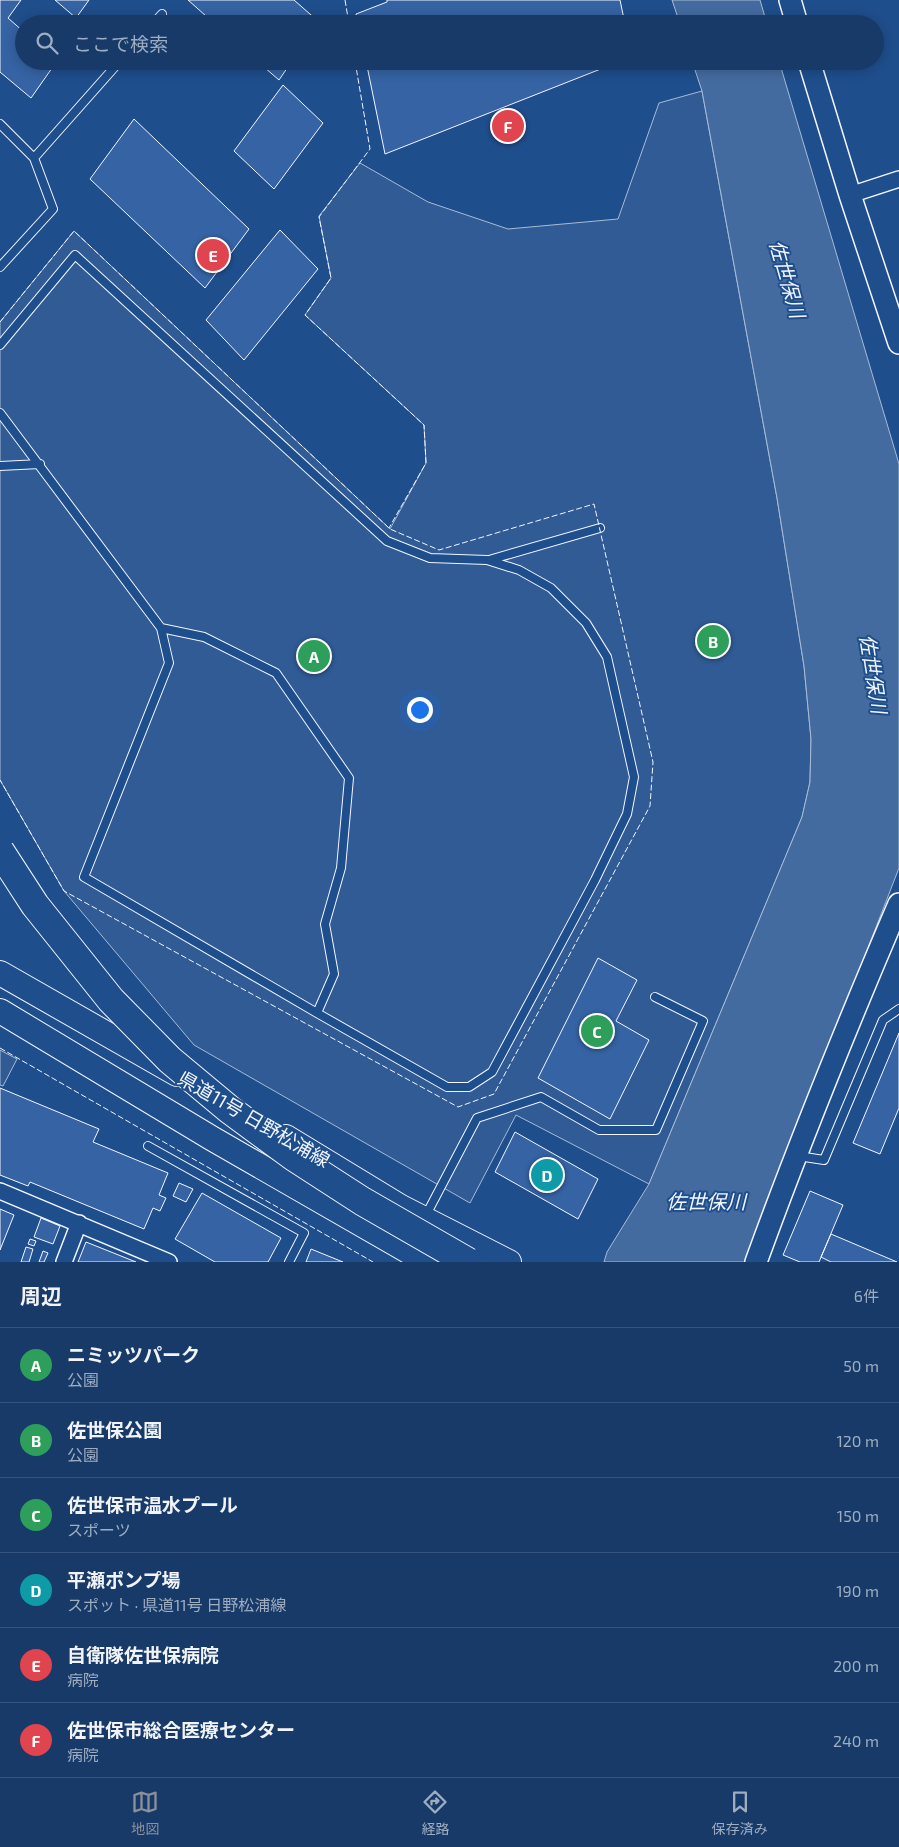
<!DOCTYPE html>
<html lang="ja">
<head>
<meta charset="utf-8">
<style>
  :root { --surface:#173a69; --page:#20416f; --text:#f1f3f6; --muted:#9eadc0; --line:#36547d; --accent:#8c9099 }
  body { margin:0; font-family:"Exo 2","Noto Sans JP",sans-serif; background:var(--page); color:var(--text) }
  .you { position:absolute; left:419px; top:709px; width:18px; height:18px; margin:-12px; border:4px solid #fff; border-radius:50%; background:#1a73e8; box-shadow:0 0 0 8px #1a73e833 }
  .badge { display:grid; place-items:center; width:32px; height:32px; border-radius:50%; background:var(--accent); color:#fff; font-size:16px; font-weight:700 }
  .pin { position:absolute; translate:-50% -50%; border:2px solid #fff; box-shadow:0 1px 5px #0006 }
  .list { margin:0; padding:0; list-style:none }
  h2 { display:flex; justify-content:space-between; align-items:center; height:65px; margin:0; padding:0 20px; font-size:21px }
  h2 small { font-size:16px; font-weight:400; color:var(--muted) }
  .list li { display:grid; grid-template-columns:32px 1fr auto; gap:15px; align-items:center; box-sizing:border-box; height:75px; padding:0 20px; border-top:1px solid var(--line) }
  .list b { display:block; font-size:19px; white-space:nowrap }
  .list p { margin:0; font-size:16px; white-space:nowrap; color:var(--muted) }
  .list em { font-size:16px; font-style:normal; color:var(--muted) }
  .icon { flex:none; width:28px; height:28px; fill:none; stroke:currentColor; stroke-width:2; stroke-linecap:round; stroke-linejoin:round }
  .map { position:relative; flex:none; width:899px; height:1262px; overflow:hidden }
  .search { position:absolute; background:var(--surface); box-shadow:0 2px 12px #0003; left:15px; right:15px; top:15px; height:55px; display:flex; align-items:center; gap:12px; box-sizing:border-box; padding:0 18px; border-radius:28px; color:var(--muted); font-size:19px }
  .sheet { height:515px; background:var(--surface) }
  nav { display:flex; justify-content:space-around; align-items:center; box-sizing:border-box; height:70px; border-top:1px solid var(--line); background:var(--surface); font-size:14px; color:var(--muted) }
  nav a { display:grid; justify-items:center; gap:2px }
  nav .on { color:var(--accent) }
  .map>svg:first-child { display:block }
  .built { fill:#305b95; stroke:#a8bbd7 }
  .water { fill:#446ba0; stroke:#a8bbd7 }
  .building { fill:#3563a3; stroke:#f2f6ff }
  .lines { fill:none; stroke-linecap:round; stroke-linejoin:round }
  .lane-casing { stroke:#f2f6ff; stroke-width:10 }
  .street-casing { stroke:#f2f6ff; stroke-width:18 }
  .secondary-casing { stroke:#f2f6ff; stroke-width:24 }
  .primary-casing { stroke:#f2f6ff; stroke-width:26 }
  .lane { stroke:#1f4e8c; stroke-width:8 }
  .street { stroke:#1f4e8c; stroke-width:15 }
  .secondary { stroke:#1f4e8c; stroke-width:21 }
  .primary { stroke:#1f4e8c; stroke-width:24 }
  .highway-bridge-casing { stroke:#f2f6ff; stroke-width:30; stroke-linecap:butt }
  .highway-bridge { stroke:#1f4e8c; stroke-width:28 }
  .fence { stroke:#f2f6ff; stroke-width:1; stroke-dasharray:6 2.5; stroke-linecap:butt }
  .labels { text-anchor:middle; stroke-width:4; stroke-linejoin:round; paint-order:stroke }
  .street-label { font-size:19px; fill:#f2f6ff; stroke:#1f4e8c }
  .water-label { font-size:20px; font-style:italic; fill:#f2f6ff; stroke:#1f4e8c }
</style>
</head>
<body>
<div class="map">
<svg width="899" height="1262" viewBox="0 0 899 1262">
  <rect width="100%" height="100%" fill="#1f4e8c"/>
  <path class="built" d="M 702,91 L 777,498 L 796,616 L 804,666 L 811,739 L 810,782 L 802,817 L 649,1184 L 516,1115 L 470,1203 L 194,1045 L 64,891 L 0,780 L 0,322 L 74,231 L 390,529 L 426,463 L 424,425 L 305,315 L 331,278 L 319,216 L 360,163 L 428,202 L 508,229 L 618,219 L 659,103 Z
    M 0,1050 L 17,1059 L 3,1086 L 0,1085 Z"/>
  <path class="water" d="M 672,0 L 760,0 L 767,24 L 680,24 Z
    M 692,61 L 779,61 L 899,464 L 899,868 L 746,1262 L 604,1262 L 607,1252 L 649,1184 L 802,817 L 810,782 L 811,739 L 804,666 L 777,498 L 702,91 Z"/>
  <path class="building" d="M 0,0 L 21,0 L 8,18 L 24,32 L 24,61 L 57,61 L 31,98 L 0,72 Z
    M 55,0 L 89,0 L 76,18 Z
    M 188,0 L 294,0 L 319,22 L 318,24 L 215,24 Z
    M 387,0 L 620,0 L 625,24 L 358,24 L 356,14 L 387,2 Z
    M 257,61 L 292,61 L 279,80 Z
    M 366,61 L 621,61 L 385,154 Z
    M 283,85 L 323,123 L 274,189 L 234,151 Z
    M 134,119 L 249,229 L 205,288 L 90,179 Z
    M 280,230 L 318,269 L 244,360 L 206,320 Z
    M 598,958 L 637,980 L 616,1021 L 649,1040 L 610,1119 L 538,1078 Z
    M 899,1033 L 899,1108 L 880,1154 L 853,1143 Z
    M 0,1088 L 99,1129 L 93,1142 L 168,1173 L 159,1195 L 166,1198 L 160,1211 L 153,1208 L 144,1229 L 30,1182 L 28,1186 L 0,1175 Z
    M 515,1132 L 598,1179 L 578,1219 L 495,1172 Z
    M 179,1183 L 193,1189 L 186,1202 L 173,1196 Z
    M 810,1191 L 843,1205 L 819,1262 L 800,1262 L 783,1255 Z
    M 202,1193 L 281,1238 L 268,1262 L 215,1262 L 175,1239 Z
    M 0,1209 L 14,1215 L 0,1250 Z
    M 41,1218 L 60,1226 L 53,1244 L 34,1237 Z
    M 831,1234 L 897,1262 L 831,1262 L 821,1257 Z
    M 30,1239 L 36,1241 L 34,1246 L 28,1244 Z
    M 86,1242 L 136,1262 L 78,1262 Z
    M 26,1247 L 33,1249 L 29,1262 L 21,1262 Z
    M 311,1249 L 343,1262 L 306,1262 Z
    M 43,1251 L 48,1253 L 44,1262 L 39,1262 Z"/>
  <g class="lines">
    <g class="lane-casing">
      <path id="lane" d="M 153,24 L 162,14
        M 0,124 L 34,158 L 53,209 L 0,267
        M 34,158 L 120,61
        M 0,345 L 75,255 L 387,541 L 430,558 L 487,560 L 519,570 L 551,588 L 586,623 L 607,657 L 634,777 L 627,814 L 595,880 L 492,1072 L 469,1087 L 447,1087 L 317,1013 L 334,974 L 325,924 L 341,868 L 349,778 L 276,673 L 204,637 L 161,628 L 0,413
        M 0,466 L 40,464
        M 489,560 L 600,528
        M 161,628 L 169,663 L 84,877 L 317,1013
        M 148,1146 L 304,1233 L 289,1262
        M 798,1156 L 824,1160 L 883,1020 L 899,1009
        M 425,1217 L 477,1118 L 541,1097 L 599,1130 L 656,1130 L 703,1021 L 655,997"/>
    </g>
    <g class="street-casing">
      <path id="street" d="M 850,195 L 899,179
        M 0,1191 L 169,1262
        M 64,1262 L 79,1223"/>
    </g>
    <g class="secondary-casing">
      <path id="secondary" d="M 790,0 L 797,24
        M 809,61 L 850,195 L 899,343
        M 756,1262 C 800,1141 848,1023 899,904"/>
    </g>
    <g class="primary-casing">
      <path id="primary" d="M 0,973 L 177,1074
        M 0,1011 L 213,1139 L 427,1262
        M 286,1137 L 401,1207 L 509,1262"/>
    </g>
    <use href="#lane" class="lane"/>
    <use href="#street" class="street"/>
    <use href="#secondary" class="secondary"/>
    <use href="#primary" class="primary"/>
    <g class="highway-bridge-casing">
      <path id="highway-bridge" d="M 0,851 L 35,905 L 111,1000 L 170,1060 L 230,1110 L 294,1157 L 362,1201 L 468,1262"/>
    </g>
    <use href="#highway-bridge" class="highway-bridge"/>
    <path class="fence" d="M 345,0 L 349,24
      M 355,61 L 370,149 L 319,217 L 331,278 L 305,315 L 424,425 L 426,463 L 389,528
      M 0,322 L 74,231 L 390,529 L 439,550 L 594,504 L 653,762 L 650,806 L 494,1094 L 458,1107 L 64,891 L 0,780
      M 0,1048 L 373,1262"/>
  </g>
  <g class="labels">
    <g class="street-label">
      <text transform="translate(254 1119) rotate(30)" y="7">県道11号 日野松浦線</text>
    </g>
    <g class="water-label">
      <text transform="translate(787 279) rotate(74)" y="7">佐世保川</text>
      <text transform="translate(873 674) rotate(81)" y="7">佐世保川</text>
      <text x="706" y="1209">佐世保川</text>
    </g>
  </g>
</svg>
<div class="you"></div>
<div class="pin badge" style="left:314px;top:656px;background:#2e9e5b">A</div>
<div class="pin badge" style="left:713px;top:641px;background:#2e9e5b">B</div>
<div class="pin badge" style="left:597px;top:1031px;background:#2e9e5b">C</div>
<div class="pin badge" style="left:547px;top:1175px;background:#0f9aa8">D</div>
<div class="pin badge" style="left:213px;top:255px;background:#e0444e">E</div>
<div class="pin badge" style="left:508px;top:126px;background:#e0444e">F</div>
<div class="search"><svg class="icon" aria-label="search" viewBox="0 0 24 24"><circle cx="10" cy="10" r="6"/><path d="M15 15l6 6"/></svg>ここで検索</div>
</div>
<section class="sheet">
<h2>周辺<small>6件</small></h2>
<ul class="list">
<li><span class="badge" style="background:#2e9e5b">A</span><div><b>ニミッツパーク</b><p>公園</p></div><em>50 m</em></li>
<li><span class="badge" style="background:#2e9e5b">B</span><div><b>佐世保公園</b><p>公園</p></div><em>120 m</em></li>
<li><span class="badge" style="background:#2e9e5b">C</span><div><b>佐世保市温水プール</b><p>スポーツ</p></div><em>150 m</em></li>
<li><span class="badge" style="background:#0f9aa8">D</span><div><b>平瀬ポンプ場</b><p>スポット · 県道11号 日野松浦線</p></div><em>190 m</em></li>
<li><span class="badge" style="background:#e0444e">E</span><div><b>自衛隊佐世保病院</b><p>病院</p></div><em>200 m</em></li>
<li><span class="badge" style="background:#e0444e">F</span><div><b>佐世保市総合医療センター</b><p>病院</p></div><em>240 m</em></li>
</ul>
</section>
<nav>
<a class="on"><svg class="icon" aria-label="map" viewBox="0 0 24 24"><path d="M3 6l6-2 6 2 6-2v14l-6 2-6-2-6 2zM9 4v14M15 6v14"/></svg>地図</a>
<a><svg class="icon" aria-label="directions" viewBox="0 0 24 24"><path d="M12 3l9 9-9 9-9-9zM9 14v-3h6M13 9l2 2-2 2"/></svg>経路</a>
<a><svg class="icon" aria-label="saved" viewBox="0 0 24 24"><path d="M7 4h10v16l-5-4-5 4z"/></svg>保存済み</a>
</nav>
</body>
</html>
